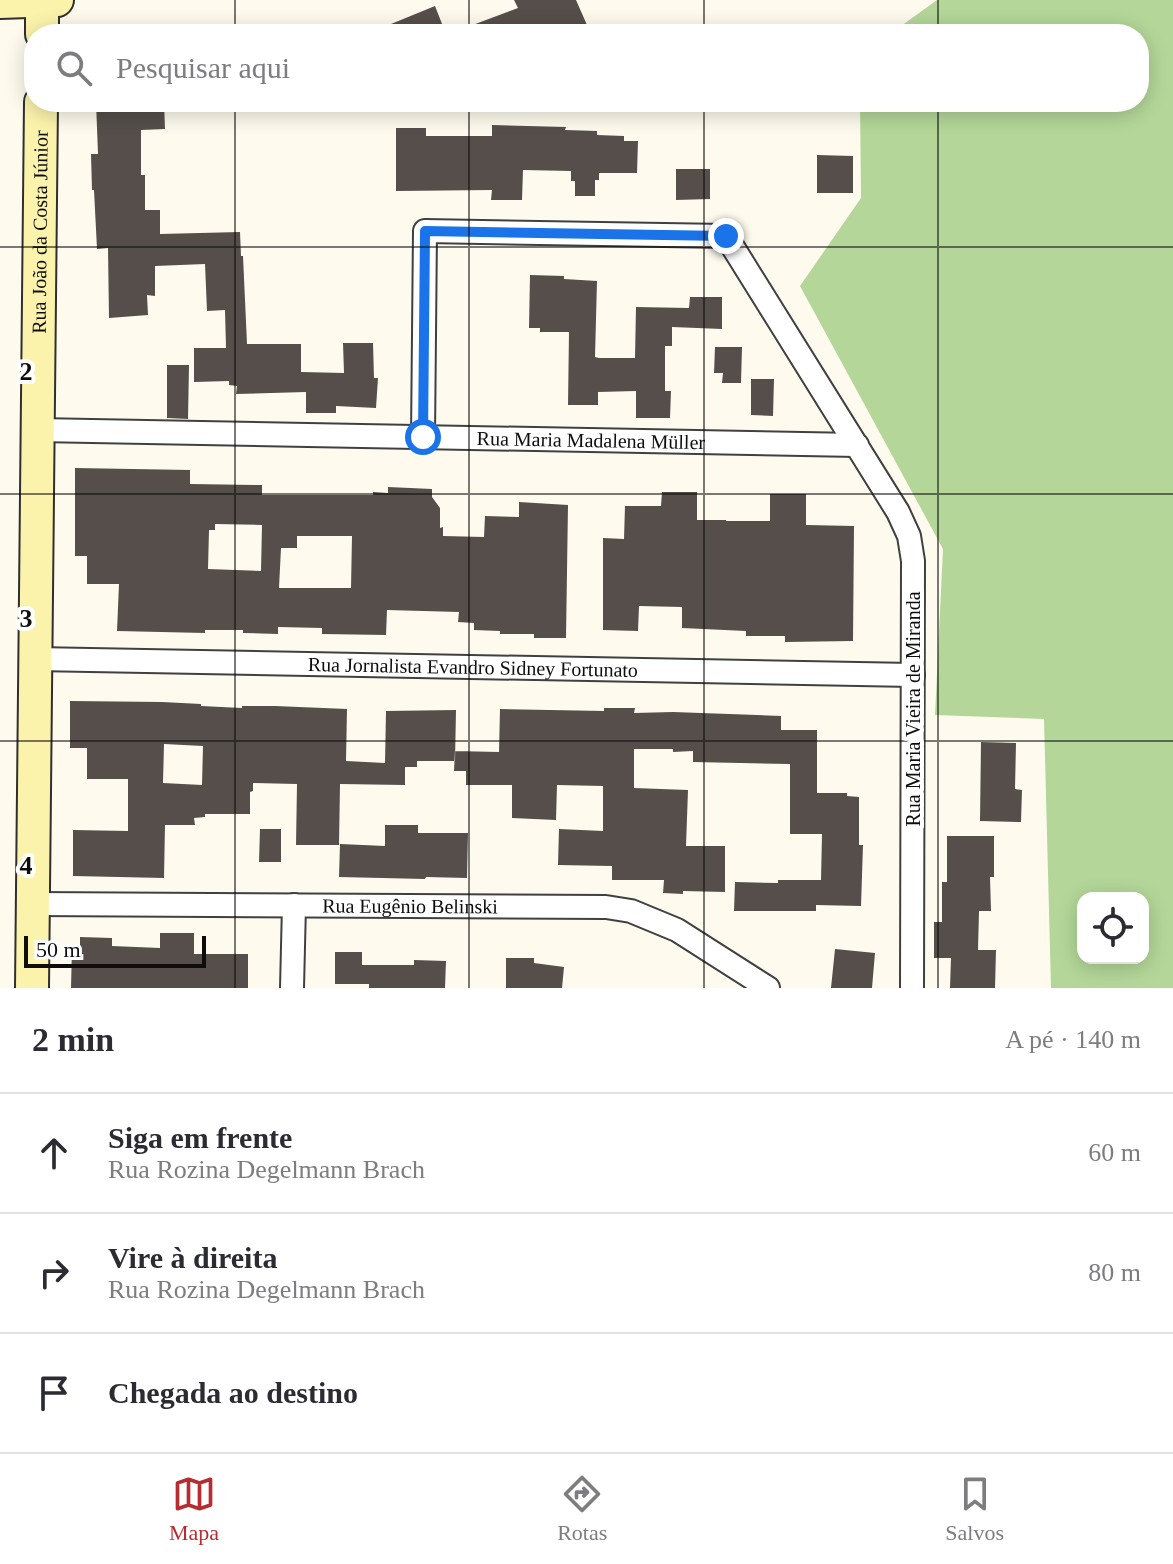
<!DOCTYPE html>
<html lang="pt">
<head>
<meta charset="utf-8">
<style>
  :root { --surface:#fff; --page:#f2f2f3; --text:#2b2b33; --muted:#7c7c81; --line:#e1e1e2; --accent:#b62c31 }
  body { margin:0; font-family:Georgia,serif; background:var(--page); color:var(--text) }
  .controls { position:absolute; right:24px; bottom:24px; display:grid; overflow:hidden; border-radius:16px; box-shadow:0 4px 20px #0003 }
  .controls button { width:72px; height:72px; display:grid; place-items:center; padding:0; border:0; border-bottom:2px solid var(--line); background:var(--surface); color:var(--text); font:40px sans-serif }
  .scale { position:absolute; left:24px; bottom:20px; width:182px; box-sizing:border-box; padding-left:8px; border:4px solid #0d0d0d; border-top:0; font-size:22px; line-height:28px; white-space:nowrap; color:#0d0d0d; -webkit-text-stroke:6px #fff; paint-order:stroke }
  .stop { position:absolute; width:24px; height:24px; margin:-18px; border:6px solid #1a73e8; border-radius:50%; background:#fff }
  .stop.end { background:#1a73e8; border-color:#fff; box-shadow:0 2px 8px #0008 }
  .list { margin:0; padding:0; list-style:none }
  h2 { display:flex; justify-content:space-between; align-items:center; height:104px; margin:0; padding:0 32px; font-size:34px }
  h2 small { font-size:26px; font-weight:400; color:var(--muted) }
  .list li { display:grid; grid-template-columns:52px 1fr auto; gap:24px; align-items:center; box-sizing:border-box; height:120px; padding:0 32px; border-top:2px solid var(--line) }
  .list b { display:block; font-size:30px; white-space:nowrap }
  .list p { margin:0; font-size:26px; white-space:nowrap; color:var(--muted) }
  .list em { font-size:26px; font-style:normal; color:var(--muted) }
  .icon { flex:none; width:44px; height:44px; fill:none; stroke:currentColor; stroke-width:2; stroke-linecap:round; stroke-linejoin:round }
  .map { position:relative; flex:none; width:1173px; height:988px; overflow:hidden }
  .search { position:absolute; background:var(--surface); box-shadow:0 4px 20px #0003; left:24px; right:24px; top:24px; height:88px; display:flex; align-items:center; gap:20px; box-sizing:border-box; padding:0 28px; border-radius:32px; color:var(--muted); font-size:30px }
  .sheet { height:464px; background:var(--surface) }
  nav { display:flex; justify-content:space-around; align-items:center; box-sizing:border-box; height:112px; border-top:2px solid var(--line); background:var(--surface); font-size:22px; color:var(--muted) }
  nav a { display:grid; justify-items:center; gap:4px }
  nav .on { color:var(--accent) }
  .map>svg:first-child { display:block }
  .forest { fill:#b4d799; fill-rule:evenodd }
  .building { fill:#554e4a; fill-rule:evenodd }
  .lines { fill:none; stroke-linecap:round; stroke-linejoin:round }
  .minor-casing { stroke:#404040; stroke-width:26 }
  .secondary-casing { stroke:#2f2f2f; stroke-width:36 }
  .minor { stroke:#fff; stroke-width:22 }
  .secondary { stroke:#fbf3ac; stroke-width:32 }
  .route { stroke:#1a73e8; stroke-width:10 }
  .grid { fill:none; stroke:#0d0d0d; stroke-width:2; stroke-opacity:0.55 }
  .labels { text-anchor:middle; stroke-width:8; stroke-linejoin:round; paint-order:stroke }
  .street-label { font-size:20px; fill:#0d0d0d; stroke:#fff }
  .grid-label { font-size:26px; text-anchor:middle; font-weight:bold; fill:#0d0d0d; stroke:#fff; stroke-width:8; stroke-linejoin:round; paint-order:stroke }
</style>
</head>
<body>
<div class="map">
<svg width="1173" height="988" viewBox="0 0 1173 988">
  <rect width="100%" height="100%" fill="#fefbee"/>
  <path class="forest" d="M 937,0 L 1173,0 L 1173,988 L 1051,988 L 1044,719 L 935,715 L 943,549 L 800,286 L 861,198 L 860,102 L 1139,102 L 1139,34 L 890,34 ZM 1083,898 L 1143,898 L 1143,958 L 1083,958 Z"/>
  <path class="building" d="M 514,0 L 576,0 L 587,25 L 568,34 L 454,34 L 454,32 L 518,8 Z
    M 435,6 L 446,34 L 369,34 L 369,33 Z
    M 96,102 L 164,102 L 165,129 L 141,130 L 141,175 L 145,175 L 145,210 L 160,210 L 160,234 L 240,232 L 241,256 L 243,256 L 247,344 L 301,344 L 301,372 L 344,373 L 343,343 L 373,343 L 374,378 L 378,378 L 376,408 L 336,406 L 336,413 L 306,413 L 306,392 L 236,394 L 237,386 L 229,385 L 229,381 L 194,382 L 194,348 L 226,348 L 225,310 L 207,311 L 205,264 L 155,266 L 155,296 L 147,295 L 148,315 L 109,318 L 108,248 L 97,249 L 94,190 L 92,190 L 91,154 L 98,154 Z
    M 492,125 L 566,127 L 565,130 L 597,131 L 597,135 L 624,136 L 624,141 L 638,141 L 637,173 L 599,173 L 599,180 L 595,180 L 595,196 L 575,196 L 575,181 L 571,181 L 571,171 L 523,170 L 522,200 L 491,200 L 492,190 L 396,191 L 396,128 L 426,128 L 426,136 L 492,136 Z
    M 817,155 L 853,156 L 853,193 L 817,193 Z
    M 676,169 L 710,169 L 710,199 L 676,200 Z
    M 530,275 L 564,276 L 564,279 L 597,281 L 595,357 L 599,358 L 635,358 L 636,307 L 689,308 L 690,297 L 722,297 L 722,329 L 672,327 L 672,346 L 665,346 L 665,391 L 671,391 L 670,418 L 636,418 L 636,391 L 598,392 L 598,405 L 568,405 L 569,332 L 540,332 L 540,328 L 529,328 Z
    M 715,347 L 742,347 L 741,383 L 722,383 L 723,373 L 714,373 Z
    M 167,365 L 189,365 L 188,419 L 167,418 Z
    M 751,379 L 774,379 L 773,416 L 751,415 Z
    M 75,468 L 190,470 L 190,484 L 262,485 L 262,495 L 373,495 L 373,492 L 388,493 L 388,487 L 432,489 L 432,497 L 440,508 L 440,528 L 443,527 L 443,536 L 484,537 L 485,516 L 519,517 L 519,502 L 568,505 L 566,638 L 534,638 L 534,634 L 500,634 L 500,631 L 474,630 L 474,623 L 458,622 L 459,612 L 387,610 L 386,635 L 322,634 L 322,628 L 278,627 L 278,634 L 243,633 L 243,630 L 205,630 L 205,633 L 117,631 L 119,584 L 87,584 L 87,556 L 75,556 ZM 215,524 L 262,525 L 261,571 L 208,569 L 209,530 L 215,530 ZM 297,536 L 352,536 L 351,588 L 279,588 L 281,548 L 297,548 Z
    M 662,492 L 697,492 L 697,520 L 726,520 L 726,521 L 770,521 L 770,494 L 806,494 L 806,525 L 854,526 L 853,641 L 785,642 L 785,636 L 746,636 L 746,631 L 682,628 L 682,607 L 639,606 L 638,631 L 603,630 L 603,538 L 624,539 L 625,506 L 661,506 Z
    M 70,701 L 162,702 L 201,704 L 201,706 L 242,708 L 242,706 L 275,706 L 347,709 L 346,761 L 385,763 L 386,711 L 456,710 L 455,761 L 417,761 L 417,767 L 405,767 L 405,785 L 340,784 L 339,845 L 296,845 L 297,784 L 253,783 L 253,791 L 250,792 L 250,814 L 205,814 L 205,817 L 194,818 L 195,825 L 165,825 L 164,878 L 73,876 L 73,830 L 128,831 L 128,779 L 87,779 L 87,748 L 70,748 ZM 164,744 L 203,746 L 202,785 L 163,783 Z
    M 604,708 L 635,708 L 634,713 L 673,712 L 781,716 L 781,730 L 817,730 L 817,793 L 847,793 L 847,796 L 859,797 L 859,845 L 863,845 L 861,906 L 816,905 L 816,911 L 734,911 L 735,882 L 778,883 L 778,880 L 821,880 L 822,834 L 790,834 L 790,764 L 693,762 L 693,751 L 673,752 L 673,749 L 634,749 L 634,788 L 688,790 L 686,846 L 725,846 L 725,892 L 683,891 L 683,894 L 663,893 L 664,880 L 612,880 L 612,866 L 558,865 L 559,829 L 603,831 L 603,786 L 557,785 L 556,820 L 512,818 L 512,785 L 466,785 L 466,771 L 454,771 L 455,751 L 499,752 L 500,709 L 604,711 Z
    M 981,742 L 1016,743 L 1015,789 L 1022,790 L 1021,822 L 980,821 Z
    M 385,825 L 418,825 L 418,833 L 468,833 L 467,878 L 426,877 L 425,879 L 339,877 L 340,844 L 385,846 Z
    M 260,829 L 281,829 L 281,862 L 259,862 Z
    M 947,836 L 994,836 L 994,877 L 990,877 L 991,911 L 979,911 L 978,950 L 996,950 L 995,988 L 950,988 L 951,958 L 934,958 L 934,922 L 942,922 L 942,882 L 947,882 Z
    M 160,933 L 194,933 L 194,954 L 248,954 L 248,988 L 71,988 L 72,946 L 80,946 L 80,937 L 112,938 L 112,946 L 160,948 Z
    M 835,949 L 875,953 L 872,988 L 831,988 Z
    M 335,952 L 362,952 L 362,965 L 414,965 L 414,960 L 446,961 L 445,988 L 369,988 L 369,984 L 335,984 Z
    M 506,958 L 534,958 L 534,963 L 564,967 L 562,988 L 506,988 Z"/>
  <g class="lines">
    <g class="minor-casing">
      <g id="minor">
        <path id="s1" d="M 37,430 L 857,445"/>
        <path d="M 423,437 L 425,231 L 726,236 L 898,512 L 909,536 L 913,561 L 912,988"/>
        <path id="s2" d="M 35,659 L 913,675"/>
        <path id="s3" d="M 32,904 L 606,907 L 631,911 L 677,930 L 768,988"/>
        <path d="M 292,988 L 294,905"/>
      </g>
    </g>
    <g class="secondary-casing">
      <g id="secondary">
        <path d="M 0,2 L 57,0"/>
        <path d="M 42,34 L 42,1"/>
        <path id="s4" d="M 32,988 L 41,102"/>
      </g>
    </g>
    <use href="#minor" class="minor"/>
    <use href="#secondary" class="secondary"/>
  </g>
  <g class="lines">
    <path class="route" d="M 423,437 L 425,231 L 726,236"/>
  </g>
  <path class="grid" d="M 235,0 L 235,34M 469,0 L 469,34M 704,0 L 704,34M 938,0 L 938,34M 235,102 L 235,988M 469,102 L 469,988M 704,102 L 704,988M 938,102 L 938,988M 0,247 L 1173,247M 0,494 L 1173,494M 0,741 L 1173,741"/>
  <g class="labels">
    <g class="street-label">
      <text dy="7" stroke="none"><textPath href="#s4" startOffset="756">Rua João da Costa Júnior</textPath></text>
      <text dy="7" stroke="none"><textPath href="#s1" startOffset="554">Rua Maria Madalena Müller</textPath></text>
      <text dy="7" stroke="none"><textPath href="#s2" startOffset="438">Rua Jornalista Evandro Sidney Fortunato</textPath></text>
      <text transform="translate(913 709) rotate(-90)" y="7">Rua Maria Vieira de Miranda</text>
      <text dy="7" stroke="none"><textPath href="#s3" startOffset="378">Rua Eugênio Belinski</textPath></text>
    </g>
  </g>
  <g class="grid-label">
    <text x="26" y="380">2</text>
    <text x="26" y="627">3</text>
    <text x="26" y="874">4</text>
  </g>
</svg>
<div class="controls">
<button><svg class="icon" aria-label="locate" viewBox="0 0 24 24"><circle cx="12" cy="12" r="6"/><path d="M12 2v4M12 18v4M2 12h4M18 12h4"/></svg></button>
</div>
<div class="scale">50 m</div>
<div class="stop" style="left:423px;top:437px"></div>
<div class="stop end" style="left:726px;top:236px"></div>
<div class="search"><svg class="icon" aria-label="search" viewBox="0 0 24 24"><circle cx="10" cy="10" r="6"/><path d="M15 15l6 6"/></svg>Pesquisar aqui</div>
</div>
<section class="sheet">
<h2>2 min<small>A pé · 140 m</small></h2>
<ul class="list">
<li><svg class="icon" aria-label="ahead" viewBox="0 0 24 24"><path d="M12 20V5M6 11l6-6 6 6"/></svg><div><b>Siga em frente</b><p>Rua Rozina Degelmann Brach</p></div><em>60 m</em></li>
<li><svg class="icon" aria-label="right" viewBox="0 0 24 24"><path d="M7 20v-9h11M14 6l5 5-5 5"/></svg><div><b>Vire à direita</b><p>Rua Rozina Degelmann Brach</p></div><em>80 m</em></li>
<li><svg class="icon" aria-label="arrive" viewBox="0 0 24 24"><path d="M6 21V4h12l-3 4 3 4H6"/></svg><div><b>Chegada ao destino</b></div></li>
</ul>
</section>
<nav>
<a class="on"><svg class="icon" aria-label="map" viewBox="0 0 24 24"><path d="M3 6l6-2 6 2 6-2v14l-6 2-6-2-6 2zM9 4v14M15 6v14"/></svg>Mapa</a>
<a><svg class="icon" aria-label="directions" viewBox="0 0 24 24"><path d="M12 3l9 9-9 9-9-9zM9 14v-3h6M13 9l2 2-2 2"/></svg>Rotas</a>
<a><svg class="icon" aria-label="saved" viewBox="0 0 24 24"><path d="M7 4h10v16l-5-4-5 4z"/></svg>Salvos</a>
</nav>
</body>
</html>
